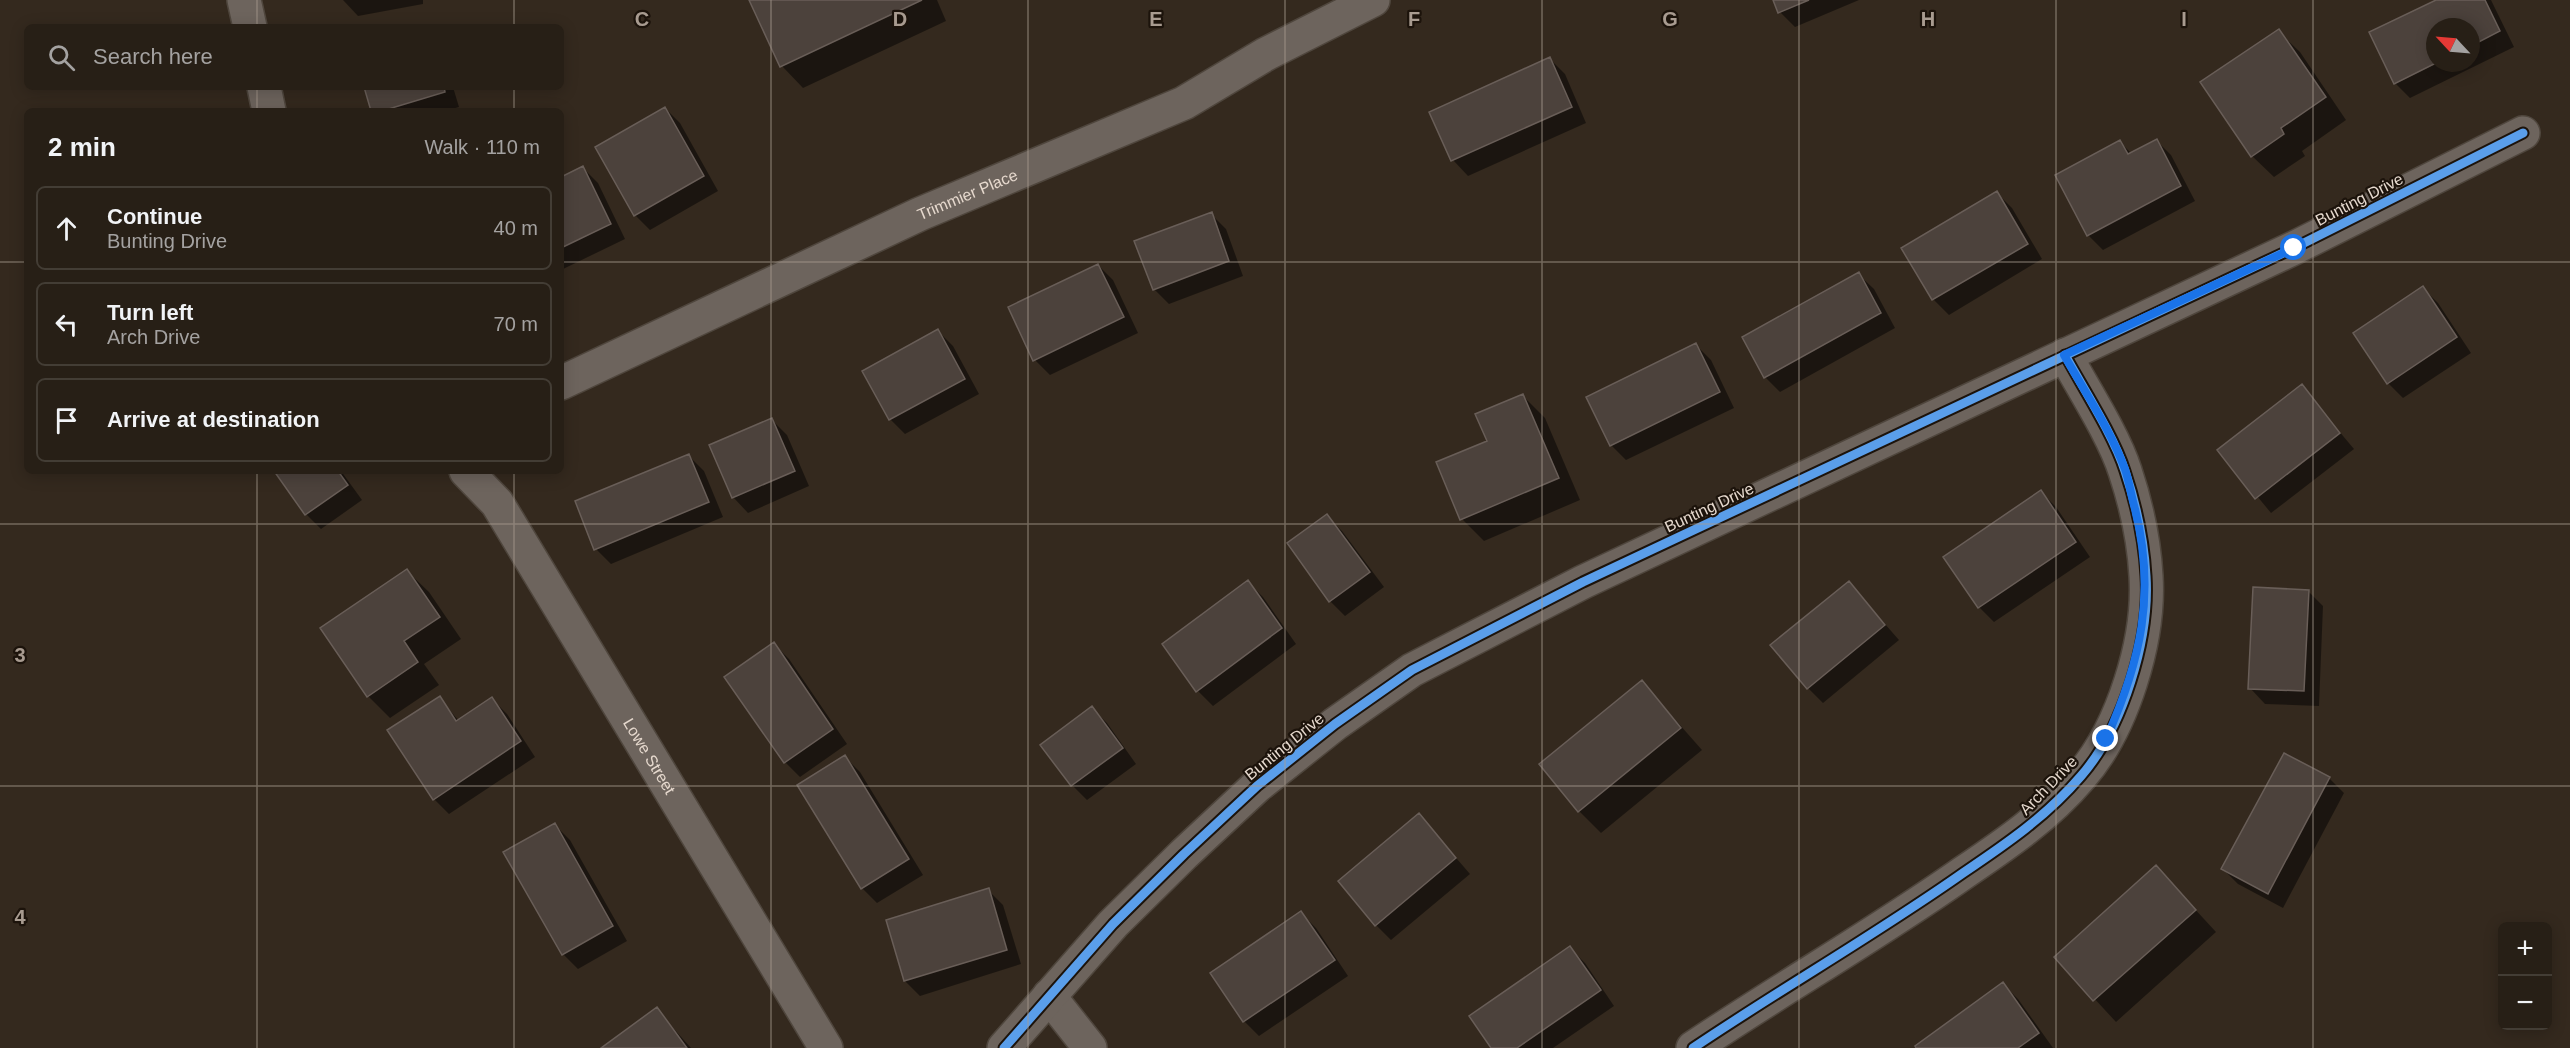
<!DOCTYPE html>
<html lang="en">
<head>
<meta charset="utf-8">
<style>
  :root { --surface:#271f16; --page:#332c23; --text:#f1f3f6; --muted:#a4a2a1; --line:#433d35 }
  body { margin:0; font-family:Arial,sans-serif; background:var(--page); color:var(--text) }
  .controls { position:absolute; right:18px; bottom:18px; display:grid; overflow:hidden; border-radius:9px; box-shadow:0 3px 15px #0003 }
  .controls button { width:54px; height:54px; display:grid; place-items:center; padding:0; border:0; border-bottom:2px solid var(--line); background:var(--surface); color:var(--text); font:30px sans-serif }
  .compass { position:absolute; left:2426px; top:18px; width:54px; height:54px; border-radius:50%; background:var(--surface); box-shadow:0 3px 15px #0003; rotate:296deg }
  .stop { position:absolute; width:18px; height:18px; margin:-14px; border:4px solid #1a73e8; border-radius:50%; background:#fff }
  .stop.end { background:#1a73e8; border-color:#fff; box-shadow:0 2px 6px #0008 }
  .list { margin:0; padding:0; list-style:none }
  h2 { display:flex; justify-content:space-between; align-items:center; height:78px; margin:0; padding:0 24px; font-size:26px }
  h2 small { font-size:20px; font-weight:400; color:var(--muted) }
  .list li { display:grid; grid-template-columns:39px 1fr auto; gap:18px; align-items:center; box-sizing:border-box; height:84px; margin:0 12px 12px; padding:0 12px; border:2px solid var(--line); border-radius:9px }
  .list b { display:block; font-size:22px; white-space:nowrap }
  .list p { margin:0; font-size:20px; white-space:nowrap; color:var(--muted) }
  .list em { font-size:20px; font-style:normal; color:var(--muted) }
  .icon { flex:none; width:33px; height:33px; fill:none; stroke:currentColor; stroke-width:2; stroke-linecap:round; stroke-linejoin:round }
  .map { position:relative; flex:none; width:2570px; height:1048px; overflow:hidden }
  .search { position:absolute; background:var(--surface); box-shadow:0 3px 15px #0003; left:24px; top:24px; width:540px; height:66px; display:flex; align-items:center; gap:15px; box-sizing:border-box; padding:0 21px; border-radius:9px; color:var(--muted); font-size:22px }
  .panel { position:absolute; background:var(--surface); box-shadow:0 3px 15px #0003; left:24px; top:108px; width:540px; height:366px; border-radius:9px }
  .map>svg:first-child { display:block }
  .shadow { fill:#0007; fill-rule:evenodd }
  .building { fill:#4c423c; stroke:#695e58; stroke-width:1.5 }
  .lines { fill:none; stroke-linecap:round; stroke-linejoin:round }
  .minor-casing { stroke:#4f463d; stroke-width:36 }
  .minor { stroke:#6d645d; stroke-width:33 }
  .cycleway-casing { stroke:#1c130b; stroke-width:13 }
  .cycleway { stroke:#5a9eea; stroke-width:9 }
  .route { stroke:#1a73e8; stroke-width:8 }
  .grid { fill:none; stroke:#a89b90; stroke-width:1.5; stroke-opacity:0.55 }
  .labels { text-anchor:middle; stroke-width:4.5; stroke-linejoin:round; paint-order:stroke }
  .street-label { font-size:16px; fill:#e6d9ce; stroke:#1c130b }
  .grid-label { font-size:20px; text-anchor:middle; font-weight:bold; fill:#a89b90; stroke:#1c130b; stroke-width:4.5; stroke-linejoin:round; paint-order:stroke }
</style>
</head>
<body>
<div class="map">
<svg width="2570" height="1048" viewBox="0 0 2570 1048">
  <rect width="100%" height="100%" fill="#34291e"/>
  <path class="shadow" d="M 343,0 L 423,0 L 423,4 L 358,16 Z
    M 750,0 L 937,0 L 946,21 L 803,88 L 782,66 Z
    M 1774,0 L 1859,0 L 1795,27 L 1780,12 Z
    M 2439,0 L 2491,0 L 2514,47 L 2410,98 L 2395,83 ZM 2435,27 L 2471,27 L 2471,63 L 2435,63 Z
    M 2278,31 L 2300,52 L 2346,120 L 2302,151 L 2305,156 L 2274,177 L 2252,156 Z
    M 1550,59 L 1565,74 L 1586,123 L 1468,176 L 1453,160 L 1431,112 Z
    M 366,87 L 453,87 L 459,107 L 445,111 L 373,111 Z
    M 665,108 L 680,123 L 718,191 L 650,230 L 635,215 Z
    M 2156,140 L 2171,155 L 2195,201 L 2103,250 L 2088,235 L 2119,141 L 2132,154 Z
    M 583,168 L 598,183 L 625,239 L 561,270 L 561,179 Z
    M 1997,193 L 2012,208 L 2042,259 L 1949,315 L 1934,300 L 1904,249 Z
    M 1211,214 L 1226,229 L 1243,276 L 1169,304 L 1154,289 Z
    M 1098,265 L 1113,280 L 1138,333 L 1050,375 L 1035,360 Z
    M 1858,274 L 1874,289 L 1895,328 L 1780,392 L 1765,377 Z
    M 2423,288 L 2438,303 L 2471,353 L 2403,398 L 2388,383 L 2355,333 Z
    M 938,331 L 953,346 L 979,394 L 905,434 L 890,419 Z
    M 1696,345 L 1711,360 L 1734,408 L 1626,460 L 1611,445 Z
    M 2301,386 L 2354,449 L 2271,513 L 2219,450 Z
    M 1523,396 L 1545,418 L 1580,500 L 1484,541 L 1462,519 L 1489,442 Z
    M 772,420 L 787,435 L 809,486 L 748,513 L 733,497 Z
    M 689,456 L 704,471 L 723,517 L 611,564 L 596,549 Z
    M 276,471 L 341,471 L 362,500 L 321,529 L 306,514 Z
    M 2041,492 L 2056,507 L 2090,557 L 1994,622 L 1979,607 Z
    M 1327,516 L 1342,531 L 1384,587 L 1345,616 L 1330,601 Z
    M 407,571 L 429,592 L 461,639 L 424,664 L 439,685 L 390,718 L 368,696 Z
    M 1248,582 L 1263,597 L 1296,644 L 1213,706 L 1198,691 Z
    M 1849,583 L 1899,640 L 1823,703 L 1808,688 Z
    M 2308,591 L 2323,606 L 2319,706 L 2265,704 L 2250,688 Z
    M 774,644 L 789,659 L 847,744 L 800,777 L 785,762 Z
    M 1642,682 L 1702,750 L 1601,833 L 1579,811 L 1541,764 Z
    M 439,698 L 459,721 L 492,699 L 507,714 L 535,757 L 449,814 L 434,799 Z
    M 1092,708 L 1107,723 L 1136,764 L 1087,800 L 1072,785 L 1043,745 Z
    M 845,757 L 860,772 L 923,875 L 877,903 L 862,888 Z
    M 2329,778 L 2344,793 L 2283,908 L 2238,884 L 2223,869 Z
    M 1419,815 L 1470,874 L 1391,940 L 1376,925 Z
    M 555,825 L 570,840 L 627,941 L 578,969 L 563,954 Z
    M 2156,867 L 2216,932 L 2116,1022 L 2056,957 Z
    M 988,890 L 1003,905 L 1021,964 L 920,996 L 905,981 L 888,921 Z
    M 1301,913 L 1316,928 L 1348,976 L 1259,1036 L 1244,1021 Z
    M 1570,948 L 1585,963 L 1614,1006 L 1553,1048 L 1493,1048 Z
    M 2003,984 L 2018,999 L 2053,1048 L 1918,1048 Z
    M 656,1009 L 691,1048 L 604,1048 Z"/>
  <path class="building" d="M 749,0 L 922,0 L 780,67 Z
    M 1773,0 L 1809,0 L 1778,13 Z
    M 2436,0 L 2485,0 L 2500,31 L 2471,46 L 2471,27 L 2435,27 L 2436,63 L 2394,84 L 2369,32 Z
    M 2279,29 L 2326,97 L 2281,128 L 2284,134 L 2251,157 L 2200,82 Z
    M 1550,57 L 1572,107 L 1451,161 L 1429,112 Z
    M 364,87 L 444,87 L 445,92 L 382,111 L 371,111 Z
    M 665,107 L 704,176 L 634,216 L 595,147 Z
    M 2157,139 L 2181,186 L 2087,236 L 2055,175 L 2120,140 L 2128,154 Z
    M 583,166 L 611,224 L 561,248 L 561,177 Z
    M 1997,191 L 2028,244 L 1932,300 L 1901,248 Z
    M 1212,212 L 1229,261 L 1153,290 L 1134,241 Z
    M 1098,264 L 1124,317 L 1033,361 L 1008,307 Z
    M 1859,272 L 1881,313 L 1764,378 L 1742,337 Z
    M 2423,286 L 2457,337 L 2387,384 L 2353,333 Z
    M 938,329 L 965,379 L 889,420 L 862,371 Z
    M 1696,343 L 1720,392 L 1610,446 L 1586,397 Z
    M 2302,384 L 2340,433 L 2255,499 L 2217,450 Z
    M 1523,394 L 1559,478 L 1460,520 L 1436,462 L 1487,441 L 1475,414 Z
    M 772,418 L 795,471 L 732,498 L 709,445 Z
    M 689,454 L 709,502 L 594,550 L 575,501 Z
    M 274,471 L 338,471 L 348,485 L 305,515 Z
    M 2041,490 L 2076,542 L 1978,608 L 1943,557 Z
    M 1327,514 L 1370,572 L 1329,602 L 1287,543 Z
    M 407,569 L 440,617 L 404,641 L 418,662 L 367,697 L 320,628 Z
    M 1248,580 L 1282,628 L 1196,692 L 1162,644 Z
    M 1849,581 L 1885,625 L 1807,689 L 1770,645 Z
    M 2253,587 L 2309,590 L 2304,691 L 2248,689 Z
    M 774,642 L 833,729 L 784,763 L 724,677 Z
    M 1642,680 L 1681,728 L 1578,812 L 1539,764 Z
    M 440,696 L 456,721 L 492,697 L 521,741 L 433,800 L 387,730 Z
    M 1092,706 L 1123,748 L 1071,786 L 1040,745 Z
    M 2284,753 L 2330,777 L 2268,894 L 2221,869 Z
    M 845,755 L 909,859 L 861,889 L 797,785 Z
    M 1419,813 L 1456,858 L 1375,926 L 1338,881 Z
    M 555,823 L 613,926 L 562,955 L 503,852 Z
    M 2156,865 L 2196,910 L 2093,1001 L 2054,957 Z
    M 989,888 L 1007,950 L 904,981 L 886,920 Z
    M 1301,911 L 1335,960 L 1243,1022 L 1210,973 Z
    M 1570,946 L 1601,990 L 1517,1048 L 1491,1048 L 1469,1016 Z
    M 2003,982 L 2039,1033 L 2018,1048 L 1916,1048 L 1915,1046 Z
    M 657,1007 L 687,1048 L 601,1048 Z"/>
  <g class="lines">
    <g class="minor-casing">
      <g id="minor">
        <path d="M 244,0 L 250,27"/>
        <path d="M 264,87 L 269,111"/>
        <path id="s1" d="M 561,383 L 920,214 L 1184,103 L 1266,54 L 1373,0"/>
        <path id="s2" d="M 466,471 L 497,503 L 826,1048"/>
        <path d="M 1049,996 L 1090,1048"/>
        <path d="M 1004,1048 L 1113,924 L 1184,854 L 1257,786 L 1335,724 L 1412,670 L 1583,582 L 2294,248 L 2523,133"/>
        <path d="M 1693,1048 C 1782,988 1875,935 1963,873 C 2006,844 2047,816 2081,776 C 2123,728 2150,639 2146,576 C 2144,540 2136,504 2125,471 C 2114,436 2083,388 2065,355"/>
      </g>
    </g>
    <use href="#minor" class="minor"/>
    <g class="cycleway-casing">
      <path id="cycleway" d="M 1004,1048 L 1113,924 L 1184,854 L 1257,786 L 1335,724 L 1412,670 L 1583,582 L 2294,248 L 2523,133
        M 1693,1048 C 1782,988 1875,935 1963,873 C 2006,844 2047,816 2081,776 C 2123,728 2150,639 2146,576 C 2144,540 2136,504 2125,471 C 2114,436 2083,388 2065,355"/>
    </g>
    <use href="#cycleway" class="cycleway"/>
  </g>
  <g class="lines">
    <path class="route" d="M 2106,739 C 2141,661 2156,593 2135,509 C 2131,495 2129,481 2125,469 C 2110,429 2085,392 2064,355 L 2294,248"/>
  </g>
  <path class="grid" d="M 257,0 L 257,27M 514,0 L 514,27M 771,0 L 771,1048M 1028,0 L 1028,1048M 1285,0 L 1285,1048M 1542,0 L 1542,1048M 1799,0 L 1799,1048M 2056,0 L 2056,1048M 2313,0 L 2313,1048M 257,87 L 257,111M 514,87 L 514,111M 0,262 L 27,262M 561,262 L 2570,262M 257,471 L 257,1048M 514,471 L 514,1048M 0,524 L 2570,524M 0,786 L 2570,786"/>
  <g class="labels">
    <g class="street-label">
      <text dy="6" stroke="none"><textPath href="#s1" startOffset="448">Trimmier Place</textPath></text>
      <text transform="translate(2359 199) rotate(-27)" y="6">Bunting Drive</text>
      <text transform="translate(1709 507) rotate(-25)" y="6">Bunting Drive</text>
      <text transform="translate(1284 746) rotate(-39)" y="6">Bunting Drive</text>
      <text dy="6" stroke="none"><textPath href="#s2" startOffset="340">Lowe Street</textPath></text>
      <text transform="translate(2048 785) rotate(-46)" y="6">Arch Drive</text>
    </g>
  </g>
  <g class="grid-label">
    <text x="642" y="26">C</text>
    <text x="900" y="26">D</text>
    <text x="1156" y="26">E</text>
    <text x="1414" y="26">F</text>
    <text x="1670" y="26">G</text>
    <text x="1928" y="26">H</text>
    <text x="2184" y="26">I</text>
    <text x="20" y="662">3</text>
    <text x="20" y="924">4</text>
  </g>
</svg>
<div class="controls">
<button>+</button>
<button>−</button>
</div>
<svg class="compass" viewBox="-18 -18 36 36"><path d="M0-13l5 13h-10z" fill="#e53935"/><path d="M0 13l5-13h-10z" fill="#a4a2a1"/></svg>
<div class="stop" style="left:2294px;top:248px"></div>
<div class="stop end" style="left:2106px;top:739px"></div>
<div class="search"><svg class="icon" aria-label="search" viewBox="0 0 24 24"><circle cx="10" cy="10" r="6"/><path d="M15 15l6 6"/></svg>Search here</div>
<section class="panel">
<h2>2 min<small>Walk · 110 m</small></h2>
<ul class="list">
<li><svg class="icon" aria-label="ahead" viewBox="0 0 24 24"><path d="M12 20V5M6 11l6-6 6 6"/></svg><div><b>Continue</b><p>Bunting Drive</p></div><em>40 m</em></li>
<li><svg class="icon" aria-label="left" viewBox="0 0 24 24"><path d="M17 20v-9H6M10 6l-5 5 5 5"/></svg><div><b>Turn left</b><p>Arch Drive</p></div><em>70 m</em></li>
<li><svg class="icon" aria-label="arrive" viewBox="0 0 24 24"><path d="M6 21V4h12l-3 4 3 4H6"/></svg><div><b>Arrive at destination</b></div></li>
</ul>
</section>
</div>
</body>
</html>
